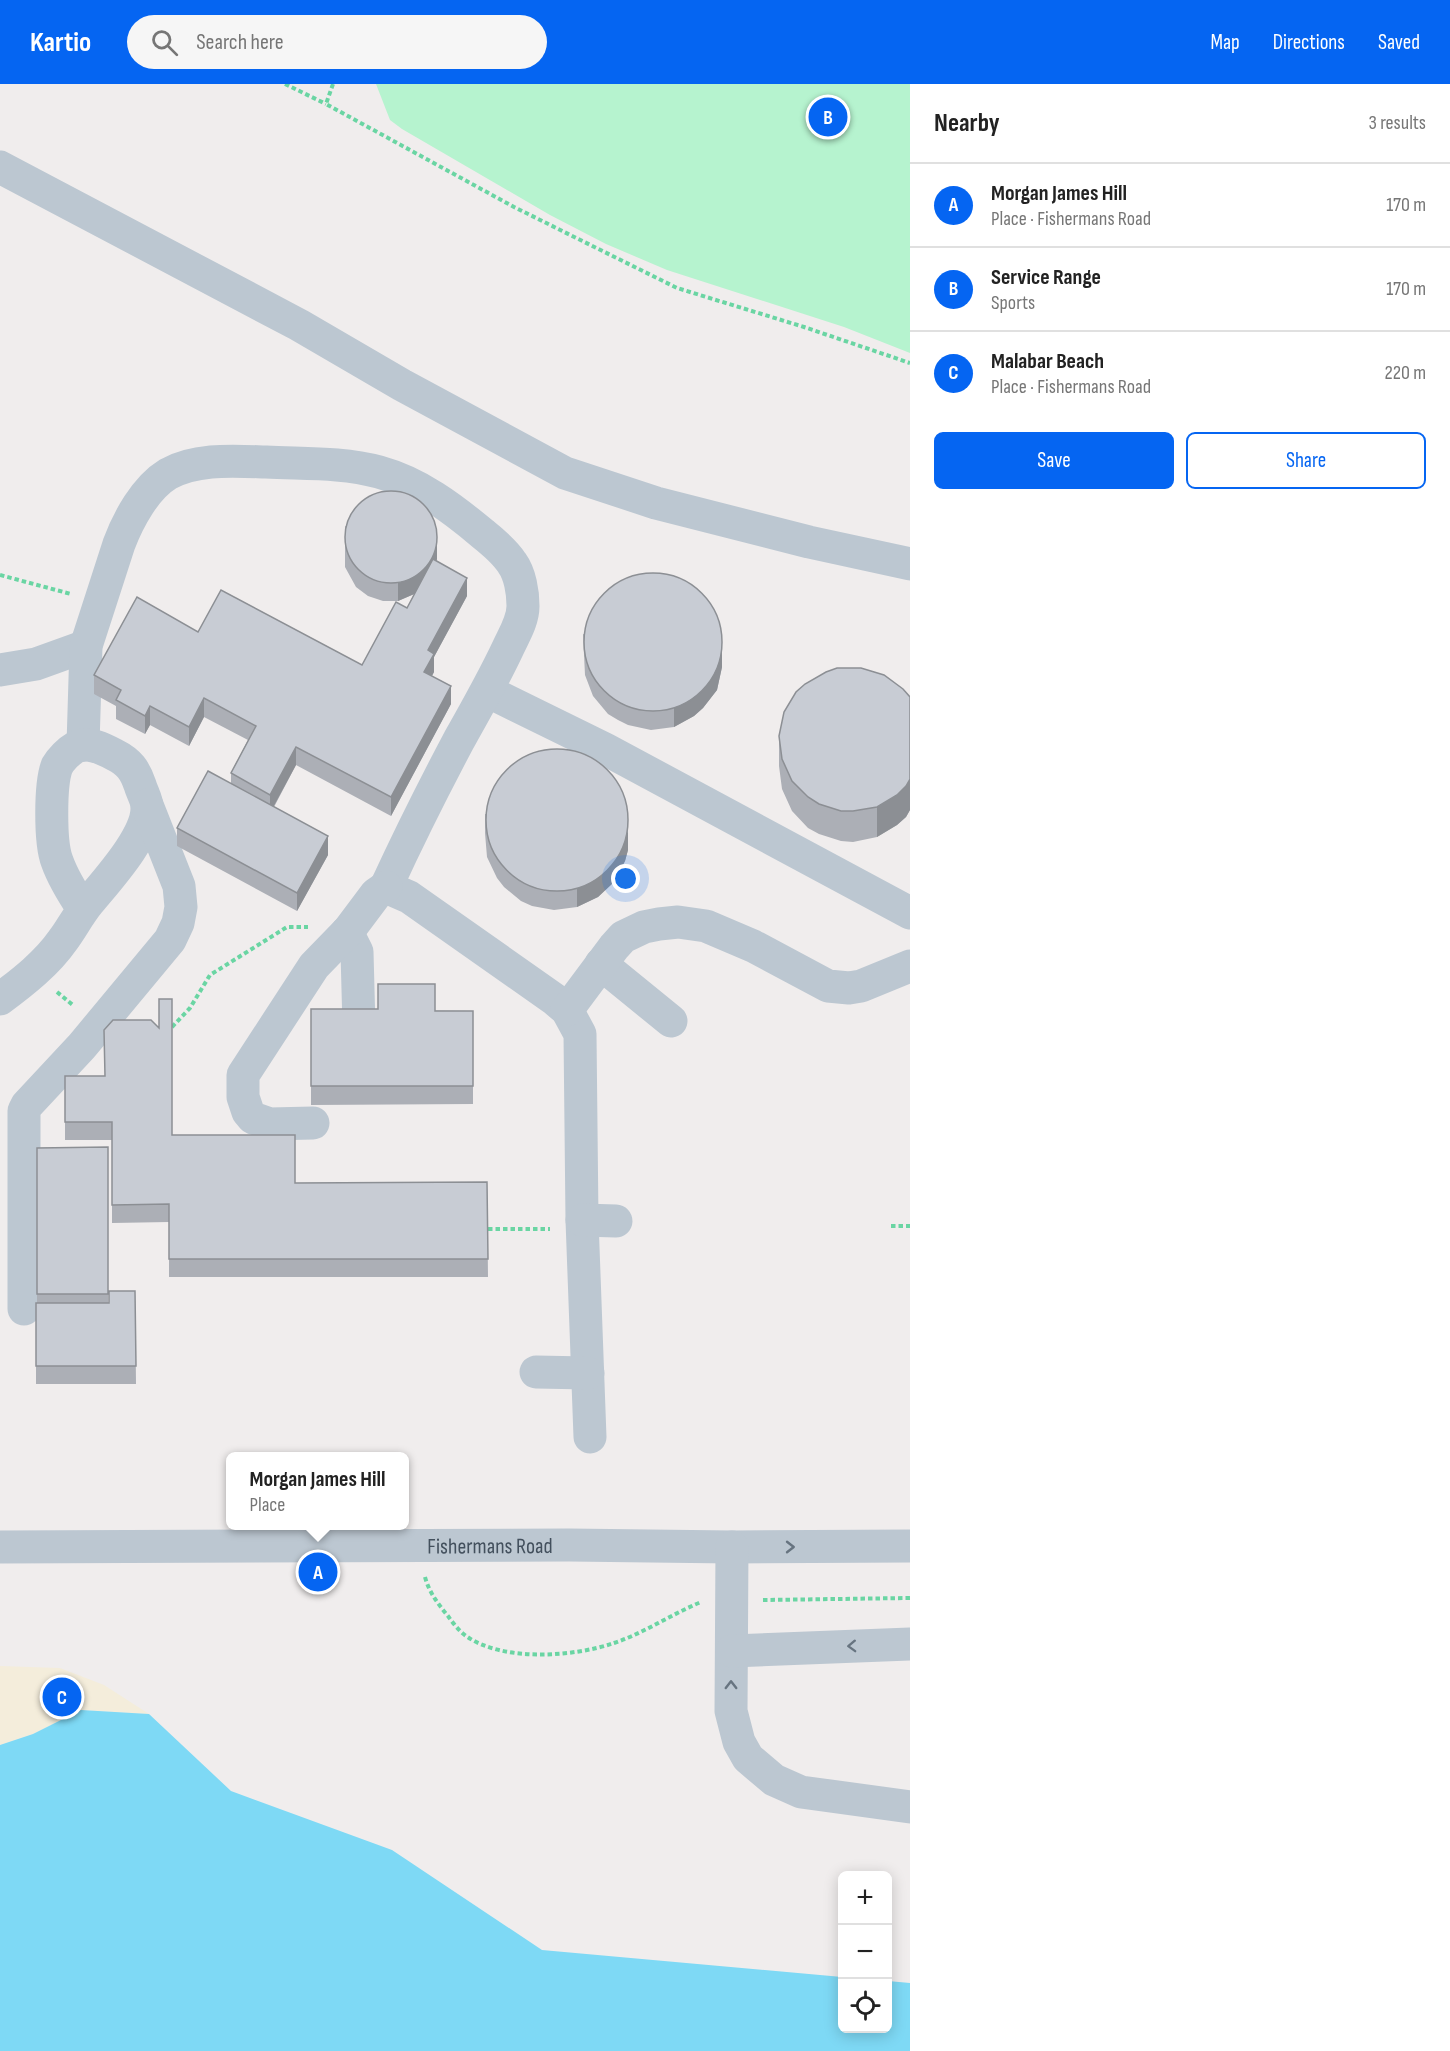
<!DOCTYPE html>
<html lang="en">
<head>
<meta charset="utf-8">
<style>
  :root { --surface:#fff; --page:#f6f6f6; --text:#222; --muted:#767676; --line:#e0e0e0; --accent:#0565f2 }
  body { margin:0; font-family:"Sofia Sans Condensed",sans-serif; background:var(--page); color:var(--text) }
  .controls { position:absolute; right:18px; bottom:18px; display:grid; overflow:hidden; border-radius:9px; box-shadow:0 3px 15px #0003 }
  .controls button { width:54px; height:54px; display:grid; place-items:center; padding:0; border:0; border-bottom:2px solid var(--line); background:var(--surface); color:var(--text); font:30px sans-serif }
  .you { position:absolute; left:626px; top:795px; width:21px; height:21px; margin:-15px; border:4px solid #fff; border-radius:50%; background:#1a73e8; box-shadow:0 0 0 9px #1a73e833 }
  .badge { display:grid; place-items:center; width:39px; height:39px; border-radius:50%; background:var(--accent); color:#fff; font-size:20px; font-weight:700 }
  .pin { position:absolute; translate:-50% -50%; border:3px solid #fff; box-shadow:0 2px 6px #0006 }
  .popup { position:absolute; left:226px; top:1368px; width:183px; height:78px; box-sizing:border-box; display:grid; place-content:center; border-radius:9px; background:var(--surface); filter:drop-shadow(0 2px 4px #0005); font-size:20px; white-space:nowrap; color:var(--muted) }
  .popup b { font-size:22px; color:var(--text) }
  .popup::after { content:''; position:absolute; left:50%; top:100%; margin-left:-12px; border:12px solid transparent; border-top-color:var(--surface) }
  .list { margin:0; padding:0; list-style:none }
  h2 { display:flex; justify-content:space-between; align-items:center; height:78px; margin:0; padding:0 24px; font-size:26px }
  h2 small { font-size:20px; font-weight:400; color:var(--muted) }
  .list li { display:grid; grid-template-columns:39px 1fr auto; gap:18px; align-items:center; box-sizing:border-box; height:84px; padding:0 24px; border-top:2px solid var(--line) }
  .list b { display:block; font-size:22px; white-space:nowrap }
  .list p { margin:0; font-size:20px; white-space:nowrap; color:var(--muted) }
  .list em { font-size:20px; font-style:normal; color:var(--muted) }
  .actions { display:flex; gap:12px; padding:18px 24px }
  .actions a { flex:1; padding:14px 0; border:2px solid var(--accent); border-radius:9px; text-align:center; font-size:21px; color:var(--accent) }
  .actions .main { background:var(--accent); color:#fff }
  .icon { flex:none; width:33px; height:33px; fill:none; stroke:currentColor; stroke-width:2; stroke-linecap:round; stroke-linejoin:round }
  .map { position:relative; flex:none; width:910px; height:1967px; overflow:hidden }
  header { display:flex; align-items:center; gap:36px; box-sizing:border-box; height:84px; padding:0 30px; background:var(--accent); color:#fff }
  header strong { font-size:28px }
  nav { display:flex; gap:33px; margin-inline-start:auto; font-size:21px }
  .search { width:420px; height:54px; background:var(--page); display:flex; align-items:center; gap:15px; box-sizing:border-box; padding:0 21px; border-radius:33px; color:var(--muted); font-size:22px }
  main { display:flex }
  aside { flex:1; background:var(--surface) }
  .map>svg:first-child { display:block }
  .green { fill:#b6f3cf }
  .sand { fill:#f4eddb }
  .water { fill:#7ed9f5 }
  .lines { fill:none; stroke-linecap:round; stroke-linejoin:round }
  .path { stroke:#6ad5a3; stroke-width:4; stroke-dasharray:4.5 3; stroke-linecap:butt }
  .minor { stroke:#bcc7d1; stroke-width:33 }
  .wall { fill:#acafb6 }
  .shaded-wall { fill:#8c8f94 }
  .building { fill:#c8ccd4; stroke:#8c8f94; stroke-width:1.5 }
  .oneway { stroke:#677480 }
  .labels { text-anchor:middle; stroke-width:5; stroke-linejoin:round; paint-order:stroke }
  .street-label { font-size:22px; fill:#43505d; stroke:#fff }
</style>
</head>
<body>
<header>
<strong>Kartio</strong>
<div class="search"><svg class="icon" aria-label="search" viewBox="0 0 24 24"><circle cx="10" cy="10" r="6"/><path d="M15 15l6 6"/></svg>Search here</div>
<nav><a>Map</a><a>Directions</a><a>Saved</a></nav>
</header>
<main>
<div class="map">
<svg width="910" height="1967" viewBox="0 0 910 1967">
  <rect width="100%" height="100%" fill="#f0eded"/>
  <path class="green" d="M 376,0 L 910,0 L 910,269 L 844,243 L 667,186 L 606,160 L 550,131 L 402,45 L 390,36 Z"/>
  <path class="sand" d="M 0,1582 L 60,1584 L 104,1601 L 149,1630 L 81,1626 L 33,1650 L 0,1661 Z"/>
  <path class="water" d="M 81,1626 L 149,1630 L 231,1707 L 392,1766 L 542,1866 L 842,1893 L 842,1944 L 888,1944 L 888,1897 L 910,1899 L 910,1967 L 0,1967 L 0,1661 L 33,1650 Z"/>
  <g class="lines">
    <path class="path" d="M 285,0 L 326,20
      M 333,0 L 326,20 L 514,123 L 677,204 L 804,243 L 910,279
      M 0,491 L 71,510
      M 57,908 L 74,922
      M 172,943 L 190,924 L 210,891 L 287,843 L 308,843
      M 891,1142 L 910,1142
      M 488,1145 L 550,1145
      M 425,1493 C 429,1508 438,1520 448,1532 C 453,1539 459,1547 466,1552 C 503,1578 573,1573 614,1559 C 644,1549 672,1530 701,1518
      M 763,1516 L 910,1514"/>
    <g class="minor">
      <path d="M 0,83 L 299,241 L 402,301 L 565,389 L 656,419 L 809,458 L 910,480"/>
      <path d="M 0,586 L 36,580 L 86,562"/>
      <path d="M 487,607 L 605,665 L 910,829"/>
      <path d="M 83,661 L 86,562 L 119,460 C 128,436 145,404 168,390 C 196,374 234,377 266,378 C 303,380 342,378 379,388 C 419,399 452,424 483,450 C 493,458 505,468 512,479 C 520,490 523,508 523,522 C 523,537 514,551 508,564 C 493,596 476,626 459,656 C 433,705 409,753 386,803 L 409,813 L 554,915 L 567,926 L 580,950 L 582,1136 L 590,1353"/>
      <path d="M 347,848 L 357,868 L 359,943"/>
      <path d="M 601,880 L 671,937"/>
      <path d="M 0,915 C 23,898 47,879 63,856 C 72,844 79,830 89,818 C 107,796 148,752 147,723 C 147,716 142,708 140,701 C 135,686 129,678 115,671 C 104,665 89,657 76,663 C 69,667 61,675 57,682 C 50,700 50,759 57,777 C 63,794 73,810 83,825"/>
      <path d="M 567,926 L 614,863 L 623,853 L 644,843 L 659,840 L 678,838 L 706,842 L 753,862 L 828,902 L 849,904 L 861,902 L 910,882"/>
      <path d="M 313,1039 L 270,1040 L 253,1034 L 248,1028 L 243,1013 L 243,991 L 314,882 L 349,846 L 376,810 L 386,803"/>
      <path d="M 582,1136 L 616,1137"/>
      <path d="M 24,1225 L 24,1027 L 27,1021 L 82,962 L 170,856 L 178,839 L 181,823 L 179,802 L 147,721"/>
      <path d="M 536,1288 L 588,1289"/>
      <path id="s1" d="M 0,1463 L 569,1461 L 732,1463 L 910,1462"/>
      <path d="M 732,1463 L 731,1627 L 739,1658 L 748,1674 L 774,1696 L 801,1708 L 910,1723"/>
      <path d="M 732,1567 L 910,1560"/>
    </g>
  </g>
  <path class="wall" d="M 345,442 L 437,475 L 436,477 L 467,512 L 434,573 L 434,588 L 432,592 L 451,620 L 391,732 L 296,681 L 274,723 L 328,771 L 297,827 L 177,762 L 177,744 L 231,700 L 231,689 L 248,656 L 204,633 L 189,662 L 150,641 L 145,650 L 116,635 L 116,622 L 94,610 L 94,591 L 198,548 L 362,581 L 407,524 L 414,510 L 398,517 L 383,517 L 368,512 L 356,503 L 345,483 Z
    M 583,550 L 722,583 L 717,606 L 703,624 L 694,632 L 674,643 L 651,646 L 628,641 L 618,636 L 608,630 L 593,612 L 585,591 Z
    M 910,613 L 910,726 L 906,733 L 897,741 L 877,753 L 853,758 L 841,757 L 819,750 L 808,744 L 792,727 L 782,705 L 779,682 L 779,652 Z
    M 628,725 L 628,766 L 625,777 L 614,798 L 598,813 L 577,823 L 554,826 L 532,822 L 521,817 L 504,803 L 497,794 L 487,773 L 485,749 L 485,730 Z
    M 311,925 L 473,927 L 473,1020 L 311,1021 Z
    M 65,992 L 172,1051 L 295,1099 L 487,1098 L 488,1193 L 169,1193 L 169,1138 L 112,1139 L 112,1056 L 65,1056 Z
    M 108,1063 L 108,1219 L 135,1207 L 136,1300 L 36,1300 L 36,1219 L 37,1219 L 37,1064 Z"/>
  <path class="shaded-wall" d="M 437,457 L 437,475 L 430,497 L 419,508 L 398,517 L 398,499 Z
    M 467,494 L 467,512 L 434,573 L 434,588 L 424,606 L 424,588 L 428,566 Z
    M 722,565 L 722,583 L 717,606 L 703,624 L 694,632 L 674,643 L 674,624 Z
    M 451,602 L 451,620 L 391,732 L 391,713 Z
    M 204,614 L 204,633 L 189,662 L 189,643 Z
    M 150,622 L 150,641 L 145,650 L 145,632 Z
    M 296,663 L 296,681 L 270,729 L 270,711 Z
    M 910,695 L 910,726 L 906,733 L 897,741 L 877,753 L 877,723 Z
    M 628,748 L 628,766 L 625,777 L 614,798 L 598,813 L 577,823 L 577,805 Z
    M 328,752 L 328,771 L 297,827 L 297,809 Z"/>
  <path class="building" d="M345 453a46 46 0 1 1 92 0a46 46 0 1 1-92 0Z
    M 433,475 L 467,494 L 428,566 L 434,570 L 424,588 L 451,602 L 391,713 L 296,663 L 270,711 L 231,689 L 256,642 L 204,614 L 189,643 L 150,622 L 145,632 L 116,616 L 121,606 L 94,591 L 137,513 L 198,548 L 221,506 L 362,581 L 396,518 L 407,524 Z
    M584 558a69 69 0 1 1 138 0a69 69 0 1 1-138 0Z
    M 837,584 L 861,584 L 884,591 L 903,605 L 910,613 L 910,695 L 906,702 L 897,711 L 877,723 L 853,727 L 841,727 L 819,720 L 808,713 L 792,697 L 782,675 L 779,652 L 784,628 L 796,608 L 805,600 L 826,588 Z
    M486 736a71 71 0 1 1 142 0a71 71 0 1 1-142 0Z
    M 208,687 L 328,752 L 297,809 L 177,744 Z
    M 378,900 L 435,900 L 435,927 L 473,927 L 473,1002 L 311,1002 L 311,925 L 378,925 Z
    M 159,915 L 172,915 L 172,1051 L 295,1051 L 295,1099 L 487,1098 L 488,1175 L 169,1175 L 169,1120 L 112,1121 L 112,1038 L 65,1038 L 65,992 L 105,992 L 104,946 L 113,936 L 151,936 L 159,944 Z
    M 108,1063 L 108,1210 L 37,1210 L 37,1064 Z
    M 109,1207 L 135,1207 L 136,1282 L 36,1282 L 36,1219 L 109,1219 Z"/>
  <defs><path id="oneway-chevron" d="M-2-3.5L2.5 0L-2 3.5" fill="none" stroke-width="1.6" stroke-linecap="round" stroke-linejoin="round" transform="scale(1.5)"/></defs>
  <g class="oneway">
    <use href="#oneway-chevron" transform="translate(790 1463)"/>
    <use href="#oneway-chevron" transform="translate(852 1562) rotate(178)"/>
    <use href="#oneway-chevron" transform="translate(731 1601) rotate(-90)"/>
  </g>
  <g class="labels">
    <g class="street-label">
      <text dy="8" stroke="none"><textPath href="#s1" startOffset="490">Fishermans Road</textPath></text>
    </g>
  </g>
</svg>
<div class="controls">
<button>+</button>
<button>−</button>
<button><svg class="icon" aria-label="locate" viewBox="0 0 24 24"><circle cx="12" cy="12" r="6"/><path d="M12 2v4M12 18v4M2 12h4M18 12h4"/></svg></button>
</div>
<div class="you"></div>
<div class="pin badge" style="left:318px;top:1488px">A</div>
<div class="popup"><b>Morgan James Hill</b>Place</div>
<div class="pin badge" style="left:828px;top:33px">B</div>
<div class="pin badge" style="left:62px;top:1613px">C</div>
</div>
<aside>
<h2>Nearby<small>3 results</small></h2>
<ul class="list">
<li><span class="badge">A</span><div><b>Morgan James Hill</b><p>Place · Fishermans Road</p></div><em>170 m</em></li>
<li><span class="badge">B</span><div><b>Service Range</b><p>Sports</p></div><em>170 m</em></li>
<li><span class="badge">C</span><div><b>Malabar Beach</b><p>Place · Fishermans Road</p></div><em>220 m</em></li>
</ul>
<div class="actions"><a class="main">Save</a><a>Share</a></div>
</aside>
</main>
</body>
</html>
